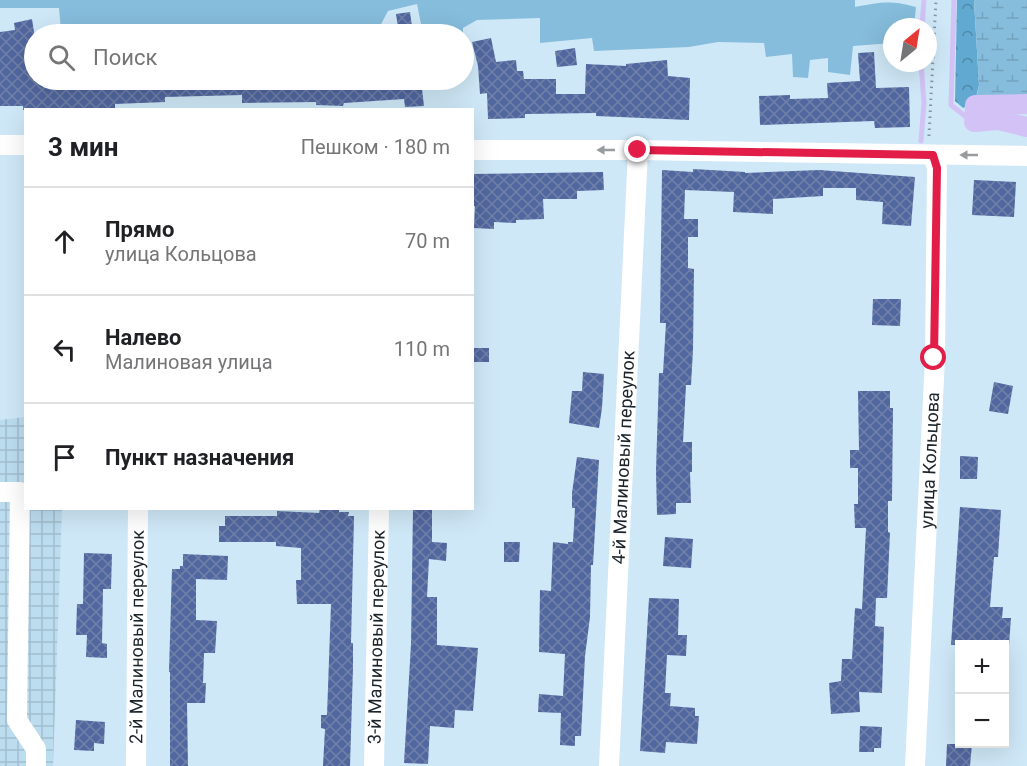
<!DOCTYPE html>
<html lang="ru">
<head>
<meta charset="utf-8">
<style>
  :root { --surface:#fff; --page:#f6f6f6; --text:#202124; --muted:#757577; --line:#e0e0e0 }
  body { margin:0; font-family:Roboto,sans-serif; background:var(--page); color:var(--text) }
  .controls { position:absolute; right:18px; bottom:18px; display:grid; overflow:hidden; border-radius:0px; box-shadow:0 6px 24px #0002 }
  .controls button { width:54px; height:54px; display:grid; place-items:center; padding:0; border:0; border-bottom:2px solid var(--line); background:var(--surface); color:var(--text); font:30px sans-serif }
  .compass { position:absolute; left:883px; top:18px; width:54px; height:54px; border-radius:50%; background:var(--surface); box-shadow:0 6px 24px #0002; rotate:30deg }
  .stop { position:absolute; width:18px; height:18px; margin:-14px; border:4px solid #e11d48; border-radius:50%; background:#fff }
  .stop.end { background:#e11d48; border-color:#fff; box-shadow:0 2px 6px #0008 }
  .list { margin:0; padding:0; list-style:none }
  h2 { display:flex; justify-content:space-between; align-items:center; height:78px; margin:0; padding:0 24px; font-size:26px }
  h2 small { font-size:20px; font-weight:400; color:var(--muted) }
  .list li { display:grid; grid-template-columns:39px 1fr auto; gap:18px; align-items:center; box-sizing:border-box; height:108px; padding:0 24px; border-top:2px solid var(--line) }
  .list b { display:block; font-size:22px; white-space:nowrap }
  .list p { margin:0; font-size:20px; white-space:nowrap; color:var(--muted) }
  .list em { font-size:20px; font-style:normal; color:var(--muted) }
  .icon { flex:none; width:33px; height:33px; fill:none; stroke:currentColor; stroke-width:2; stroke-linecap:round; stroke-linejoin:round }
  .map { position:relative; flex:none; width:1027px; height:766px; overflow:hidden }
  .search { position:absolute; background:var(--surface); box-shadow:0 6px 24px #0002; left:24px; top:24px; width:450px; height:66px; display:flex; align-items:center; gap:15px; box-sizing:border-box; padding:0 21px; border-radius:33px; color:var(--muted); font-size:22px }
  .panel { position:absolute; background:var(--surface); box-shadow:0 6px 24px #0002; left:24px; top:108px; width:450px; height:402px; border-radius:0px }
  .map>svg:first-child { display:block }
  .industrial { fill:url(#industrial-grid) }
  .forest { fill:url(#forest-crowns) }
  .wetland { fill:url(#wetland-marsh) }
  .garden { fill:#86bddc }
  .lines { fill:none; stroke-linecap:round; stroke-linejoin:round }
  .stream { stroke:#d3c2f6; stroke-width:5 }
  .canal { stroke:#d3c2f6; stroke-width:20 }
  .building { fill:url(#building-cross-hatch) }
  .path { stroke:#8295a0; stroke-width:3; stroke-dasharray:1.5 4.5; stroke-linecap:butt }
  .minor { stroke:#fff; stroke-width:20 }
  .oneway { fill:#989c9f }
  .route { stroke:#e11d48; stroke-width:8 }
  .labels { text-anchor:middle; stroke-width:6; stroke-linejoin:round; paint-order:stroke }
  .street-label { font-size:18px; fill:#1b242a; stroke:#cfe8f7 }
</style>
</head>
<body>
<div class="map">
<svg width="1027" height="766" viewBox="0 0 1027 766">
  <defs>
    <pattern id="industrial-grid" width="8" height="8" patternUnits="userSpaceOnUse" patternTransform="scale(1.5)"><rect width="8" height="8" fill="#bcddf0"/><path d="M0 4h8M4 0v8" fill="none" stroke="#a1bece"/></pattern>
    <pattern id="forest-crowns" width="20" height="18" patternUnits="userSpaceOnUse" patternTransform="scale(1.5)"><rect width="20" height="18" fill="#61a9d0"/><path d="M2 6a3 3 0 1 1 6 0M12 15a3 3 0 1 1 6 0" fill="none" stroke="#4f89a9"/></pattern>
    <pattern id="wetland-marsh" width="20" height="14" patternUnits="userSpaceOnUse" patternTransform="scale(1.5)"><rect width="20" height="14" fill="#86bddc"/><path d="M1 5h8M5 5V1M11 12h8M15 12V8" fill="none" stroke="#73a2bd"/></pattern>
    <pattern id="building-cross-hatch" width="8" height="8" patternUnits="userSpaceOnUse" patternTransform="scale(1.5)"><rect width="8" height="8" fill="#51679f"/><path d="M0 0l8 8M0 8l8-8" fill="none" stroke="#7181a9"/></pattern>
  </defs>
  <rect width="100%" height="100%" fill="#cfe8f7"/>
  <path class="industrial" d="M 25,417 L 26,508 L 62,509 L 53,766 L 0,766 L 0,420 Z"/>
  <path class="forest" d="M 957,0 L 974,0 L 979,85 L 975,102 L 963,108 L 955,101 Z"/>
  <path class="wetland" d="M 974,0 L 1027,0 L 1027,104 L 975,105 L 979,85 Z"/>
  <path class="garden" d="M 0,0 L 855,0 L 855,7 C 881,2 891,0 916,7 L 914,27 L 892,27 L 892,43 L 853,46 L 850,75 L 828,72 L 828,58 L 810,60 L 808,78 L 793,77 L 792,54 L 766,57 L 764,43 L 718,42 L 689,47 L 594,51 L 592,38 L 540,43 L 540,18 L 477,20 L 463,28 L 463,34 L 423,34 L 417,4 L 388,11 L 380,26 L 335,34 L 97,34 L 95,27 L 61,31 L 59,8 L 0,8 Z"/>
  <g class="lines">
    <path class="stream" d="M 954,0 L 951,105 L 965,116 L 982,117
      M 922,27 L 924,0
      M 921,141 L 924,103 L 921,63"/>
    <path class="canal" d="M 1027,104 L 975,105 L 974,122 L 998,120 L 1027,127"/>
  </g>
  <path class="building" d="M 410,12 L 413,34 L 399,34 L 396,14 Z
    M 32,19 L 34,32 L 34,80 L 98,80 L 99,89 L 136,88 L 135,80 L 263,80 L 263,85 L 292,85 L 292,80 L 421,80 L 424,106 L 405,107 L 404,99 L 344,103 L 343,106 L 316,105 L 316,102 L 242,103 L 242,95 L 165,97 L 165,102 L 115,104 L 115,110 L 23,110 L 23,106 L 0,106 L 0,32 L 15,30 L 14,23 Z
    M 491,38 L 496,62 L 516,60 L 517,71 L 523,71 L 524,79 L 556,79 L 556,94 L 585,94 L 586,64 L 626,66 L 626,64 L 667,60 L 668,76 L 690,78 L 689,120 L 596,116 L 596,113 L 525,114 L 525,118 L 488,119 L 487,93 L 480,94 L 478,66 L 472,42 Z
    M 575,48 L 577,65 L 557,67 L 555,51 Z
    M 874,52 L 876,88 L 909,87 L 910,127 L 875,128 L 874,121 L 760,125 L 759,96 L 790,95 L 790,99 L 828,98 L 827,83 L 860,81 L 858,53 Z
    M 693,169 L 745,172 L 745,173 L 819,170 L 915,177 L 911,226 L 882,224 L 883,202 L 856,200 L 856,188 L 823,188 L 823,196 L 773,199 L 773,214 L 733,212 L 734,192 L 685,190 L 684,219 L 698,219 L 698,237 L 688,237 L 688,268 L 694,269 L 693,350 L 691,385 L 686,385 L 683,442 L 692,442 L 692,472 L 690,472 L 691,503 L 676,503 L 676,514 L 657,515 L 656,471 L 659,373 L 663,373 L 666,323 L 660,323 L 662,170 L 693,172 Z
    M 603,172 L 604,190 L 577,191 L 577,199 L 543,199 L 544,219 L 516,220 L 516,223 L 494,222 L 494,229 L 474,228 L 475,206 L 472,206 L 472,174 Z
    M 974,180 L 1016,182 L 1014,217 L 972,215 Z
    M 873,299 L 901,299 L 900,326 L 872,325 Z
    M 472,348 L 489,348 L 489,362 L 472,362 Z
    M 583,372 L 604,374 L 602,408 L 599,428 L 569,423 L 572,391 L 582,391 Z
    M 994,382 L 1013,386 L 1008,414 L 989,411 Z
    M 858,391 L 890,391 L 890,408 L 893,408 L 892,501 L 888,501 L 888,532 L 890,533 L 887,598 L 876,598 L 875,626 L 884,627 L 882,693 L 859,692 L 860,712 L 831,714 L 829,683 L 841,681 L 842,659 L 852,659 L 855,608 L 862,609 L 866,528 L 855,528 L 854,504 L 858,504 L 858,468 L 850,468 L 850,450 L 859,450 Z
    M 960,456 L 978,457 L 977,479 L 960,479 Z
    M 577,457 L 599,460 L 593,565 L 591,565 L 590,617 L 585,656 L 581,736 L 575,736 L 575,746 L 560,745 L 561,713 L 538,712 L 539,694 L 563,696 L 565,654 L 539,652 L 540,590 L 551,591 L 553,542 L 568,544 L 568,542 L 573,542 L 575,508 L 572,508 L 572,493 Z
    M 960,507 L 1001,510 L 998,557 L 994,557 L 990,607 L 1003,607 L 1002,618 L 1011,618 L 1009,645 L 951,645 Z
    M 320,508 L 339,508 L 339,512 L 349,512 L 348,516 L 354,516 L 351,643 L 353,643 L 353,668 L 350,766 L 323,766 L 325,729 L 321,728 L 321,715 L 327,715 L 331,604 L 297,604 L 296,580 L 301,580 L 301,548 L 276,546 L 276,542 L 219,542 L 219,526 L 225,526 L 225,516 L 277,516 L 277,511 L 319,513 Z
    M 413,508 L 432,508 L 432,542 L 447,543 L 446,561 L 429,559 L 427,597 L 437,597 L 437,645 L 478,648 L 473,711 L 455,710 L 454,728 L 430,726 L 428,764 L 404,763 L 411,644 Z
    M 665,537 L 693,539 L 691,568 L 663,566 Z
    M 504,542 L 520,542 L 519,562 L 504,562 Z
    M 84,553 L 112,554 L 111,589 L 103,589 L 102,643 L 107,644 L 107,658 L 86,657 L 87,635 L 76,635 L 77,604 L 83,604 Z
    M 183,554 L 228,556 L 227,580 L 196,579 L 196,620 L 217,621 L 215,653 L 204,653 L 203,683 L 206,683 L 205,703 L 187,703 L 188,766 L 170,766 L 170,672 L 169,672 L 172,569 L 180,569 L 180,566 L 183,566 Z
    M 649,598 L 679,599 L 678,635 L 687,635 L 686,656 L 667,655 L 665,693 L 671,693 L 670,706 L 695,708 L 695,716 L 699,716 L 697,744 L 666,742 L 665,753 L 640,751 Z
    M 76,720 L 105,722 L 104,744 L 94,743 L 94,751 L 74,750 Z
    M 860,726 L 882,727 L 881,748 L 874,748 L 874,752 L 859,752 Z
    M 947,744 L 972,744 L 970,766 L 946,766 Z"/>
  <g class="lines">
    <path class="path" d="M 929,136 L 936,0"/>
    <g class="minor">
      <path d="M 0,145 L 26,145"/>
      <path d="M 472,150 L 638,150 L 1027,156"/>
      <path d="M 0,492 L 20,492 L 17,720 L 36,749 L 36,766"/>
      <path id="s1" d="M 136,766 L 138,508"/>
      <path id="s2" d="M 374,766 L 379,508"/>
      <path id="s3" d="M 609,766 L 638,150"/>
      <path id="s4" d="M 915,766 L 935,358 L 937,168 L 933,155"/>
    </g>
  </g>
  <defs><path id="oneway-solid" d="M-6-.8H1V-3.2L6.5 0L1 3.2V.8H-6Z" transform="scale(1.5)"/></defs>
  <g class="oneway">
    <use href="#oneway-solid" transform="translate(606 150) rotate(-180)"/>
    <use href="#oneway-solid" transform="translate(969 155) rotate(-180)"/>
  </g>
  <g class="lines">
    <path class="route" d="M 638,150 L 933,155 L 937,168 L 934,358"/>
  </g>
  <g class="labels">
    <g class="street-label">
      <text dy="6" stroke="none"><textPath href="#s3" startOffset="309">4-й Малиновый переулок</textPath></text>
      <text dy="6" stroke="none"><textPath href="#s4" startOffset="306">улица Кольцова</textPath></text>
      <text dy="6" stroke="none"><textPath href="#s1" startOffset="129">2-й Малиновый переулок</textPath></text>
      <text dy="6" stroke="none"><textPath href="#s2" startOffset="129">3-й Малиновый переулок</textPath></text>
    </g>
  </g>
</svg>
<div class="controls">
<button>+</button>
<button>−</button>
</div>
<svg class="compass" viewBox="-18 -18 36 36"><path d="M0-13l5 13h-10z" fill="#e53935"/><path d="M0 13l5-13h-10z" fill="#757577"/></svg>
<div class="stop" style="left:934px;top:358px"></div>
<div class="stop end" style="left:638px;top:150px"></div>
<div class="search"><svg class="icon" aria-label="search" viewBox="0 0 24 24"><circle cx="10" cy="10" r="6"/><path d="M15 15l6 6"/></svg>Поиск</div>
<section class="panel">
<h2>3 мин<small>Пешком · 180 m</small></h2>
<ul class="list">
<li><svg class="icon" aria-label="ahead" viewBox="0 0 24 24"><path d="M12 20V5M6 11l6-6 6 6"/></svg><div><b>Прямо</b><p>улица Кольцова</p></div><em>70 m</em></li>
<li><svg class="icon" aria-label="left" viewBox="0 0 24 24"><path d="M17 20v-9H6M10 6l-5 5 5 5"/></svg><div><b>Налево</b><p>Малиновая улица</p></div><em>110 m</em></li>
<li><svg class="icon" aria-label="arrive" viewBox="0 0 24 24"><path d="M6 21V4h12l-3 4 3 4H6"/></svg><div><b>Пункт назначения</b></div></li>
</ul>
</section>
</div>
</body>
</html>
